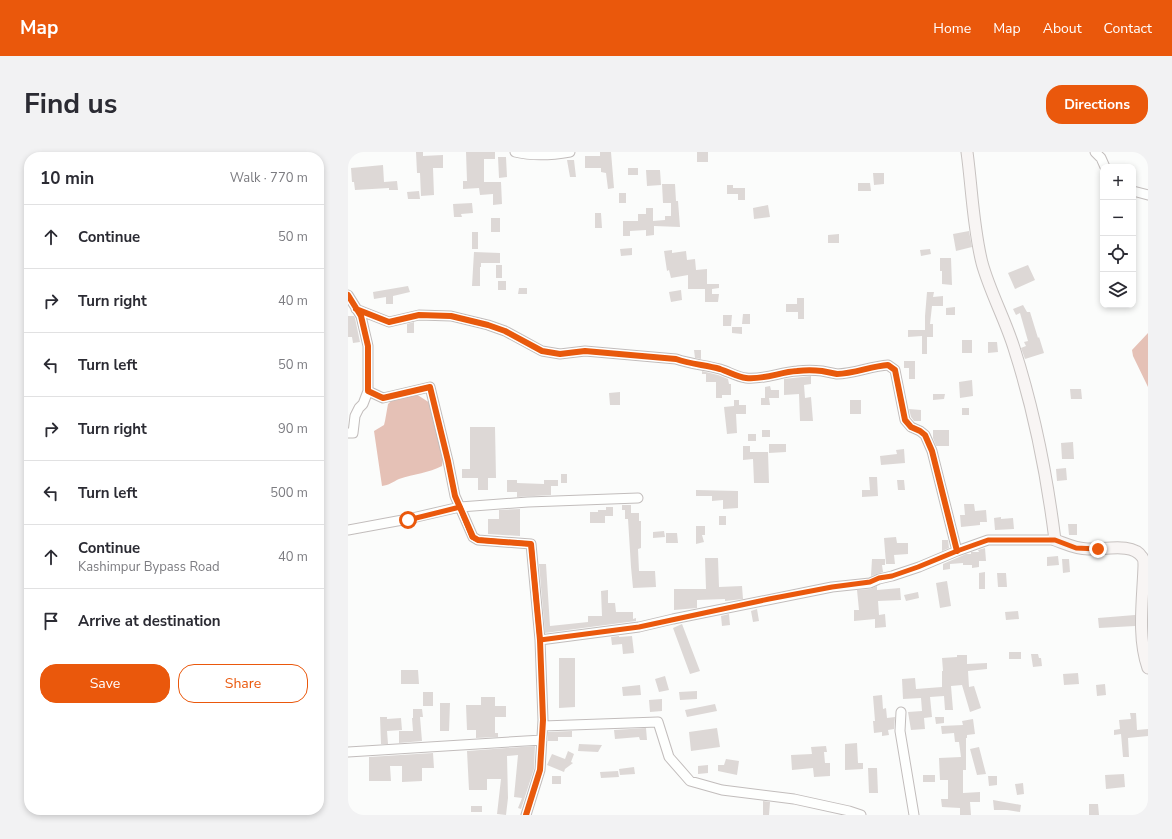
<!DOCTYPE html>
<html lang="en">
<head>
<meta charset="utf-8">
<style>
  :root { --surface:#fff; --page:#f2f2f3; --text:#2b2b33; --muted:#7c7c81; --line:#e1e1e2; --accent:#ea580c }
  body { margin:0; font-family:"Nunito Sans",sans-serif; background:var(--page); color:var(--text) }
  .controls { position:absolute; right:12px; top:12px; display:grid; overflow:hidden; border-radius:8px; box-shadow:0 2px 6px #0003 }
  .controls button { width:36px; height:36px; display:grid; place-items:center; padding:0; border:0; border-bottom:1px solid var(--line); background:var(--surface); color:var(--text); font:20px sans-serif }
  .stop { position:absolute; width:12px; height:12px; margin:-9px; border:3px solid #ea580c; border-radius:50%; background:#fff }
  .stop.end { background:#ea580c; border-color:#fff; box-shadow:0 1px 4px #0008 }
  .list { margin:0; padding:0; list-style:none }
  h2 { display:flex; justify-content:space-between; align-items:center; height:52px; margin:0; padding:0 16px; font-size:17px }
  h2 small { font-size:13px; font-weight:400; color:var(--muted) }
  .list li { display:grid; grid-template-columns:26px 1fr auto; gap:12px; align-items:center; box-sizing:border-box; height:64px; padding:0 16px; border-top:1px solid var(--line) }
  .list b { display:block; font-size:15px; white-space:nowrap }
  .list p { margin:0; font-size:13px; white-space:nowrap; color:var(--muted) }
  .list em { font-size:13px; font-style:normal; color:var(--muted) }
  .actions { display:flex; gap:8px; padding:12px 16px }
  .actions a { flex:1; padding:9px 0; border:1px solid var(--accent); border-radius:16px; text-align:center; font-size:14px; color:var(--accent) }
  .actions .main { background:var(--accent); color:#fff }
  .icon { flex:none; width:22px; height:22px; fill:none; stroke:currentColor; stroke-width:2; stroke-linecap:round; stroke-linejoin:round }
  .map { position:relative; flex:none; width:800px; height:663px; overflow:hidden; border-radius:16px }
  header { display:flex; align-items:center; gap:24px; box-sizing:border-box; height:56px; padding:0 20px; background:var(--accent); color:#fff }
  header strong { font-size:19px }
  nav { display:flex; gap:22px; margin-inline-start:auto; font-size:14px }
  .intro { display:flex; align-items:center; justify-content:space-between; box-sizing:border-box; height:96px; padding:0 24px }
  h1 { margin:0; font-size:28px }
  .button { padding:10px 18px; border-radius:16px; background:var(--accent); color:#fff; font-size:14px; font-weight:700 }
  main { display:flex; gap:24px; padding:0 24px }
  aside { flex:1; background:var(--surface); border-radius:16px; box-shadow:0 2px 6px #0003 }
  .map>svg:first-child { display:block }
  .water { fill:#e5c1b6 }
  .building { fill:#ddd8d6 }
  .lines { fill:none; stroke-linecap:round; stroke-linejoin:round }
  .minor-casing { stroke:#c2bdbc; stroke-width:11 }
  .major-casing { stroke:#c7c2c0; stroke-width:13 }
  .minor { stroke:#fefffe; stroke-width:9 }
  .major { stroke:#f8f5f4; stroke-width:11 }
  .cycleway-casing { stroke:#fff; stroke-width:8 }
  .cycleway { stroke:#e8590c; stroke-width:6 }
  .route { stroke:#ea580c; stroke-width:5 }
</style>
</head>
<body>
<header>
<strong>Map</strong>
<nav><a>Home</a><a>Map</a><a>About</a><a>Contact</a></nav>
</header>
<div class="intro"><h1>Find us</h1><a class="button">Directions</a></div>
<main>
<aside>
<h2>10 min<small>Walk · 770 m</small></h2>
<ul class="list">
<li><svg class="icon" aria-label="ahead" viewBox="0 0 24 24"><path d="M12 20V5M6 11l6-6 6 6"/></svg><div><b>Continue</b></div><em>50 m</em></li>
<li><svg class="icon" aria-label="right" viewBox="0 0 24 24"><path d="M7 20v-9h11M14 6l5 5-5 5"/></svg><div><b>Turn right</b></div><em>40 m</em></li>
<li><svg class="icon" aria-label="left" viewBox="0 0 24 24"><path d="M17 20v-9H6M10 6l-5 5 5 5"/></svg><div><b>Turn left</b></div><em>50 m</em></li>
<li><svg class="icon" aria-label="right" viewBox="0 0 24 24"><path d="M7 20v-9h11M14 6l5 5-5 5"/></svg><div><b>Turn right</b></div><em>90 m</em></li>
<li><svg class="icon" aria-label="left" viewBox="0 0 24 24"><path d="M17 20v-9H6M10 6l-5 5 5 5"/></svg><div><b>Turn left</b></div><em>500 m</em></li>
<li><svg class="icon" aria-label="ahead" viewBox="0 0 24 24"><path d="M12 20V5M6 11l6-6 6 6"/></svg><div><b>Continue</b><p>Kashimpur Bypass Road</p></div><em>40 m</em></li>
<li><svg class="icon" aria-label="arrive" viewBox="0 0 24 24"><path d="M6 21V4h12l-3 4 3 4H6"/></svg><div><b>Arrive at destination</b></div></li>
</ul>
<div class="actions"><a class="main">Save</a><a>Share</a></div>
</aside>
<div class="map">
<svg width="800" height="663" viewBox="0 0 800 663">
  <rect width="100%" height="100%" fill="#fbfcfb"/>
  <path class="water" d="M 800,181 L 800,235 L 785,204 L 784,198 Z
    M 68,242 L 82,251 L 95,307 L 94,314 C 81,321 66,322 51,327 C 45,330 41,333 34,334 L 26,279 L 36,273 L 37,269 L 40,252 L 45,247 Z"/>
  <path class="building" d="M 68,0 L 75,0 L 75,4 L 95,3 L 95,16 L 85,16 L 86,43 L 73,44 L 72,21 L 69,21 Z
    M 118,0 L 147,0 L 147,7 L 136,7 L 136,30 L 153,30 L 154,52 L 145,53 L 145,42 L 132,43 L 131,36 L 115,37 L 115,29 L 119,29 Z
    M 252,0 L 263,0 L 266,36 L 260,37 L 258,21 L 253,20 L 253,16 L 237,16 L 237,4 L 252,4 Z
    M 349,0 L 360,0 L 360,10 L 349,10 Z
    M 150,5 L 158,5 L 159,25 L 151,26 Z
    M 219,8 L 226,8 L 228,25 L 222,25 Z
    M 35,13 L 36,30 L 49,29 L 50,38 L 41,38 L 41,36 L 7,38 L 6,30 L 4,30 L 3,16 Z
    M 280,16 L 290,16 L 290,23 L 280,23 Z
    M 298,18 L 312,18 L 313,33 L 299,34 Z
    M 525,21 L 536,21 L 536,32 L 526,33 Z
    M 510,31 L 522,31 L 523,39 L 510,39 Z
    M 314,32 L 327,32 L 328,49 L 330,49 L 332,75 L 306,74 L 306,83 L 298,84 L 298,78 L 282,79 L 282,84 L 275,84 L 275,69 L 290,69 L 290,62 L 298,62 L 298,56 L 305,56 L 305,69 L 317,68 L 317,64 L 323,64 L 323,51 L 315,51 Z
    M 379,33 L 385,33 L 385,36 L 397,36 L 397,48 L 390,48 L 390,42 L 379,42 Z
    M 71,39 L 72,47 L 60,47 L 59,40 Z
    M 271,41 L 278,41 L 278,51 L 271,51 Z
    M 124,51 L 125,61 L 113,62 L 114,65 L 106,65 L 105,52 Z
    M 420,53 L 422,65 L 406,67 L 405,56 Z
    M 247,61 L 253,61 L 254,76 L 247,76 Z
    M 143,66 L 152,66 L 152,80 L 143,80 Z
    M 621,79 L 624,95 L 608,99 L 605,82 Z
    M 124,80 L 130,80 L 130,97 L 124,97 Z
    M 491,82 L 491,91 L 480,91 L 480,83 Z
    M 284,96 L 284,103 L 273,104 L 272,97 Z
    M 582,97 L 583,102 L 573,104 L 572,98 Z
    M 324,98 L 324,101 L 338,99 L 339,108 L 347,107 L 348,118 L 359,117 L 359,132 L 371,132 L 371,136 L 364,137 L 364,142 L 371,142 L 370,150 L 357,150 L 357,137 L 340,137 L 340,123 L 323,126 L 321,118 L 319,119 L 316,99 Z
    M 126,100 L 152,101 L 152,111 L 133,111 L 133,115 L 132,115 L 132,134 L 124,134 Z
    M 592,106 L 603,106 L 604,133 L 594,132 L 594,119 L 592,119 Z
    M 148,113 L 154,113 L 154,126 L 148,126 Z
    M 680,113 L 687,128 L 667,137 L 660,121 Z
    M 150,129 L 158,129 L 158,138 L 150,138 Z
    M 60,134 L 62,140 L 45,144 L 45,152 L 38,152 L 38,145 L 26,147 L 25,140 Z
    M 171,136 L 179,136 L 179,142 L 170,142 Z
    M 333,138 L 334,148 L 323,150 L 321,140 Z
    M 579,140 L 586,140 L 585,145 L 595,144 L 595,154 L 584,154 L 582,172 L 585,172 L 585,185 L 579,185 L 579,202 L 574,202 L 574,184 L 560,185 L 560,178 L 577,178 L 577,164 Z
    M 449,146 L 456,146 L 456,167 L 450,167 L 450,160 L 438,160 L 438,152 L 449,152 Z
    M 675,153 L 679,160 L 682,160 L 690,186 L 691,185 L 696,201 L 677,207 L 673,196 L 678,194 L 676,190 L 680,189 L 672,161 L 668,163 L 665,157 Z
    M 607,155 L 607,163 L 598,163 L 598,156 Z
    M 395,162 L 402,162 L 402,172 L 394,172 Z
    M 375,163 L 384,163 L 383,174 L 375,174 Z
    M 0,164 L 6,164 L 7,166 L 12,190 L 5,191 L 4,185 L 0,185 Z
    M 66,170 L 66,181 L 59,181 L 59,172 Z
    M 384,175 L 394,175 L 394,182 L 384,181 Z
    M 614,188 L 624,188 L 624,201 L 614,201 Z
    M 640,190 L 649,190 L 650,200 L 640,201 Z
    M 346,198 L 353,198 L 353,207 L 347,206 Z
    M 556,209 L 567,209 L 567,227 L 561,227 L 561,216 L 556,216 Z
    M 354,219 L 370,223 L 380,227 L 381,232 L 383,232 L 383,243 L 374,243 L 374,246 L 368,246 L 368,230 L 358,230 L 358,222 L 354,222 Z
    M 463,224 L 463,232 L 456,233 L 457,246 L 463,245 L 465,269 L 452,269 L 451,242 L 436,243 L 436,227 Z
    M 624,228 L 625,244 L 612,246 L 611,230 Z
    M 422,234 L 423,238 L 431,238 L 431,246 L 421,246 L 422,253 L 413,253 L 413,246 L 417,246 L 417,235 Z
    M 722,237 L 733,237 L 734,247 L 723,247 Z
    M 272,240 L 272,253 L 262,253 L 261,241 Z
    M 585,242 L 597,242 L 596,247 L 585,248 Z
    M 386,248 L 391,248 L 391,253 L 398,253 L 398,262 L 388,262 L 389,281 L 379,282 L 376,255 L 386,254 Z
    M 502,248 L 513,248 L 513,262 L 502,262 Z
    M 614,256 L 621,256 L 621,263 L 614,263 Z
    M 561,257 L 573,258 L 573,269 L 566,269 L 563,265 Z
    M 122,275 L 147,275 L 148,326 L 140,326 L 140,338 L 130,338 L 130,326 L 114,326 L 114,317 L 122,317 Z
    M 414,278 L 422,278 L 422,285 L 414,285 Z
    M 585,278 L 601,278 L 601,294 L 588,294 L 585,286 Z
    M 400,282 L 408,282 L 408,289 L 400,289 Z
    M 725,290 L 726,307 L 714,307 L 713,291 Z
    M 421,292 L 438,292 L 438,300 L 421,301 Z
    M 395,294 L 402,294 L 402,300 L 420,300 L 421,331 L 406,331 L 405,307 L 395,308 Z
    M 556,297 L 557,311 L 533,313 L 532,304 L 549,302 L 548,298 Z
    M 718,316 L 719,328 L 709,329 L 708,317 Z
    M 213,322 L 219,322 L 219,331 L 213,331 Z
    M 521,325 L 529,325 L 530,344 L 514,345 L 514,338 L 522,338 Z
    M 159,328 L 169,328 L 169,331 L 196,332 L 196,328 L 210,328 L 210,334 L 203,334 L 203,343 L 169,345 L 169,340 L 159,340 Z
    M 549,328 L 556,328 L 557,338 L 550,338 Z
    M 348,338 L 390,339 L 390,356 L 375,357 L 375,348 L 364,349 L 364,344 L 348,344 Z
    M 616,352 L 626,352 L 627,359 L 638,358 L 639,370 L 632,370 L 632,373 L 613,375 L 612,363 L 617,363 Z
    M 274,353 L 283,353 L 283,361 L 291,361 L 291,369 L 293,369 L 293,396 L 290,397 L 291,419 L 307,419 L 308,435 L 285,436 L 283,415 L 280,367 L 277,367 L 277,358 L 274,358 Z
    M 258,355 L 265,355 L 265,364 L 257,364 L 257,371 L 242,371 L 242,360 L 250,360 L 250,358 L 258,358 Z
    M 172,357 L 172,384 L 140,382 L 140,367 L 151,367 L 151,358 Z
    M 371,364 L 378,364 L 378,373 L 371,373 Z
    M 653,365 L 653,367 L 665,366 L 666,377 L 647,378 L 646,366 Z
    M 720,372 L 729,372 L 729,383 L 721,383 Z
    M 348,374 L 357,374 L 357,383 L 354,383 L 356,390 L 348,392 Z
    M 316,379 L 317,385 L 305,386 L 305,380 Z
    M 318,381 L 329,381 L 330,391 L 318,391 Z
    M 548,385 L 549,391 L 560,391 L 560,402 L 546,403 L 547,412 L 538,412 L 536,386 Z
    M 594,388 L 600,388 L 601,396 L 594,399 Z
    M 637,396 L 638,409 L 631,409 L 631,415 L 624,416 L 624,413 L 615,413 L 615,411 L 602,412 L 602,417 L 595,418 L 595,412 L 618,402 L 623,402 L 623,400 L 631,400 L 630,398 Z
    M 710,404 L 711,413 L 699,414 L 699,405 Z
    M 357,406 L 370,406 L 371,435 L 394,434 L 395,447 L 377,449 L 377,447 L 349,448 L 349,456 L 326,458 L 326,437 L 358,437 Z
    M 524,407 L 537,407 L 537,413 L 534,413 L 535,420 L 523,424 Z
    M 714,407 L 721,407 L 722,420 L 715,421 Z
    M 191,412 L 198,412 L 202,474 L 240,470 L 240,464 L 254,464 L 253,439 L 260,438 L 260,451 L 267,451 L 268,460 L 285,460 L 285,467 L 288,466 L 288,469 L 197,481 Z
    M 637,420 L 637,437 L 631,437 L 631,421 Z
    M 649,421 L 658,421 L 659,435 L 650,435 Z
    M 599,429 L 603,454 L 592,456 L 588,431 Z
    M 529,434 L 529,438 L 552,436 L 553,448 L 530,449 L 531,463 L 537,462 L 538,475 L 527,476 L 527,467 L 506,469 L 506,458 L 511,458 L 509,438 L 522,437 Z
    M 570,440 L 571,446 L 558,449 L 556,443 Z
    M 409,457 L 411,469 L 405,470 L 403,459 Z
    M 670,459 L 671,467 L 658,468 L 657,460 Z
    M 381,462 L 382,473 L 374,474 L 373,464 Z
    M 787,463 L 787,474 L 751,476 L 750,466 Z
    M 334,472 L 352,519 L 342,522 L 325,476 Z
    M 271,484 L 271,485 L 284,484 L 286,501 L 275,502 L 274,492 L 264,493 L 263,485 Z
    M 661,500 L 673,500 L 673,507 L 661,507 Z
    M 683,502 L 690,502 L 691,506 L 693,506 L 694,514 L 685,515 Z
    M 609,503 L 619,503 L 619,512 L 639,511 L 639,517 L 620,519 L 621,535 L 626,534 L 633,556 L 622,560 L 614,533 L 603,534 L 605,558 L 597,558 L 596,544 L 582,545 L 584,565 L 576,566 L 577,577 L 563,578 L 560,560 L 574,559 L 573,546 L 555,547 L 554,527 L 567,526 L 568,537 L 594,535 L 594,519 L 595,519 L 594,506 L 609,505 Z
    M 211,506 L 227,506 L 227,555 L 211,556 Z
    M 53,518 L 70,518 L 71,532 L 53,532 Z
    M 730,521 L 731,532 L 716,533 L 715,522 Z
    M 317,524 L 321,538 L 311,540 L 307,527 Z
    M 757,532 L 758,543 L 749,544 L 748,533 Z
    M 292,533 L 293,543 L 275,544 L 274,535 Z
    M 349,539 L 349,547 L 332,548 L 331,540 Z
    M 75,540 L 85,540 L 85,554 L 75,554 Z
    M 534,543 L 535,557 L 538,556 L 539,566 L 547,565 L 546,577 L 540,578 L 541,583 L 534,584 L 534,580 L 526,581 L 525,569 L 527,569 L 525,544 Z
    M 133,545 L 147,545 L 147,554 L 158,554 L 158,565 L 147,565 L 147,581 L 150,581 L 150,585 L 128,586 L 128,578 L 119,578 L 118,553 L 133,553 Z
    M 314,547 L 314,559 L 302,560 L 301,548 Z
    M 92,551 L 102,551 L 101,579 L 92,579 Z
    M 367,552 L 369,559 L 339,565 L 337,558 Z
    M 65,557 L 74,557 L 75,565 L 72,565 L 74,589 L 51,591 L 51,579 L 65,579 L 64,566 L 65,566 Z
    M 782,561 L 788,561 L 789,578 L 800,577 L 800,584 L 780,586 L 781,605 L 775,605 L 773,582 L 766,583 L 766,578 L 772,577 L 771,568 L 783,567 Z
    M 32,565 L 39,565 L 39,567 L 53,566 L 54,578 L 39,579 L 40,592 L 33,592 Z
    M 587,565 L 596,565 L 596,571 L 588,572 Z
    M 625,567 L 627,582 L 619,583 L 619,586 L 618,586 L 618,618 L 615,618 L 615,641 L 632,640 L 632,650 L 622,650 L 623,663 L 612,663 L 612,656 L 594,655 L 593,647 L 600,647 L 600,628 L 592,628 L 591,606 L 613,605 L 611,590 L 607,590 L 606,581 L 594,582 L 593,574 L 615,573 L 614,569 Z
    M 298,576 L 299,588 L 292,588 L 291,585 L 267,587 L 266,578 Z
    M 369,576 L 372,595 L 343,599 L 341,580 Z
    M 224,579 L 224,585 L 210,585 L 210,589 L 200,589 L 200,580 Z
    M 509,591 L 510,611 L 515,611 L 515,617 L 497,618 L 497,592 Z
    M 231,592 L 254,593 L 250,600 L 230,599 Z
    M 187,594 L 186,617 L 173,657 L 170,656 L 174,646 L 166,645 L 170,603 L 159,604 L 160,646 L 158,663 L 149,662 L 153,627 L 139,627 L 139,638 L 121,638 L 119,599 Z
    M 478,594 L 479,600 L 476,600 L 477,611 L 482,611 L 482,624 L 466,625 L 465,616 L 444,618 L 443,603 L 464,602 L 463,595 Z
    M 631,595 L 638,622 L 629,623 L 622,597 Z
    M 220,599 L 226,602 L 223,610 L 225,611 L 217,617 L 216,620 L 199,613 L 204,602 L 217,607 Z
    M 85,601 L 86,616 L 74,616 L 74,629 L 54,630 L 54,614 L 42,614 L 43,629 L 21,629 L 21,605 Z
    M 378,607 L 391,609 L 389,623 L 370,619 L 370,613 L 376,613 Z
    M 360,613 L 360,621 L 350,622 L 350,614 Z
    M 286,615 L 287,622 L 272,623 L 271,617 Z
    M 520,616 L 529,616 L 530,641 L 521,641 Z
    M 270,619 L 271,625 L 253,626 L 252,620 Z
    M 776,622 L 777,635 L 758,637 L 757,623 Z
    M 575,623 L 587,623 L 587,630 L 575,630 Z
    M 204,624 L 213,624 L 213,632 L 204,632 Z
    M 640,624 L 649,624 L 649,633 L 641,634 Z
    M 675,631 L 676,642 L 669,643 L 667,632 Z
    M 645,648 L 673,653 L 672,660 L 659,658 L 646,658 Z
    M 415,649 L 422,650 L 421,663 L 415,663 Z
    M 741,652 L 750,652 L 751,663 L 741,663 Z
    M 123,654 L 134,654 L 134,660 L 123,660 Z"/>
  <g class="lines">
    <g class="minor-casing">
      <path id="minor" d="M 167,0 C 184,4 205,3 222,0
        M 747,0 L 753,6 L 757,15
        M 785,39 L 800,43
        M 0,143 L 13,164 L 20,194 L 20,239 L 35,246 L 82,235 L 100,309 L 107,344 L 125,385 L 130,388 L 183,392 L 192,488 L 195,568 L 192,618 L 178,663
        M 8,157 L 41,170 L 71,163 L 103,164 L 140,173 L 157,179 L 194,199 L 212,202 L 237,199 L 328,207 C 342,212 357,213 372,217 C 381,220 390,225 398,226 C 416,228 432,220 449,219 C 457,218 466,218 474,219 C 479,220 484,221 489,222 C 506,222 523,214 540,213 L 547,218 L 557,268 L 563,275 L 572,279 L 577,283 L 584,299 L 609,399
        M 0,281 L 5,281 L 7,264 L 11,256 L 15,252 L 20,239
        M 0,378 L 60,367 L 112,355 L 180,350 L 290,346
        M 192,488 L 291,475 L 325,467 L 484,435 L 522,431 L 531,427 L 544,424 L 571,415 L 609,399 L 640,388 L 707,388
        M 553,560 L 552,579 L 566,663
        M 195,574 L 310,570 L 321,605 L 342,629 L 374,638 L 446,647 L 501,659 L 513,663
        M 0,600 L 194,588"/>
    </g>
    <g class="major-casing">
      <path id="major" d="M 619,0 C 624,37 625,75 634,111 C 642,140 657,167 666,196 C 686,258 699,324 707,388 C 718,392 728,397 740,397 C 755,398 785,390 794,405 C 796,407 796,411 796,414 C 795,446 789,485 800,516"/>
    </g>
    <use href="#minor" class="minor"/>
    <use href="#major" class="major"/>
    <g class="cycleway-casing">
      <path id="cycleway" d="M 0,143 L 13,164 L 20,194 L 20,239 L 35,246 L 82,235 L 100,309 L 107,344 L 125,385 L 130,388 L 183,392 L 192,488 L 195,568 L 192,618 L 178,663
        M 8,157 L 41,170 L 71,163 L 103,164 L 140,173 L 157,179 L 194,199 L 212,202 L 237,199 L 328,207 C 342,212 357,213 372,217 C 381,220 390,225 398,226 C 416,228 432,220 449,219 C 457,218 466,218 474,219 C 479,220 484,221 489,222 C 506,222 523,214 540,213 L 547,218 L 557,268 L 563,275 L 572,279 L 577,283 L 584,299 L 609,399"/>
    </g>
    <use href="#cycleway" class="cycleway"/>
  </g>
  <g class="lines">
    <path class="route" d="M 60,368 L 112,355 L 124,385 L 130,388 L 183,392 L 192,488 L 291,475 L 421,447 L 484,435 L 522,430 L 531,426 L 544,424 L 570,415 L 609,399 L 640,388 L 707,388 L 728,396 L 750,397"/>
  </g>
</svg>
<div class="controls">
<button>+</button>
<button>−</button>
<button><svg class="icon" aria-label="locate" viewBox="0 0 24 24"><circle cx="12" cy="12" r="6"/><path d="M12 2v4M12 18v4M2 12h4M18 12h4"/></svg></button>
<button><svg class="icon" aria-label="layers" viewBox="0 0 24 24"><path d="M12 4l9 5-9 5-9-5zM3 14l9 5 9-5"/></svg></button>
</div>
<div class="stop" style="left:60px;top:368px"></div>
<div class="stop end" style="left:750px;top:397px"></div>
</div>
</main>
</body>
</html>
